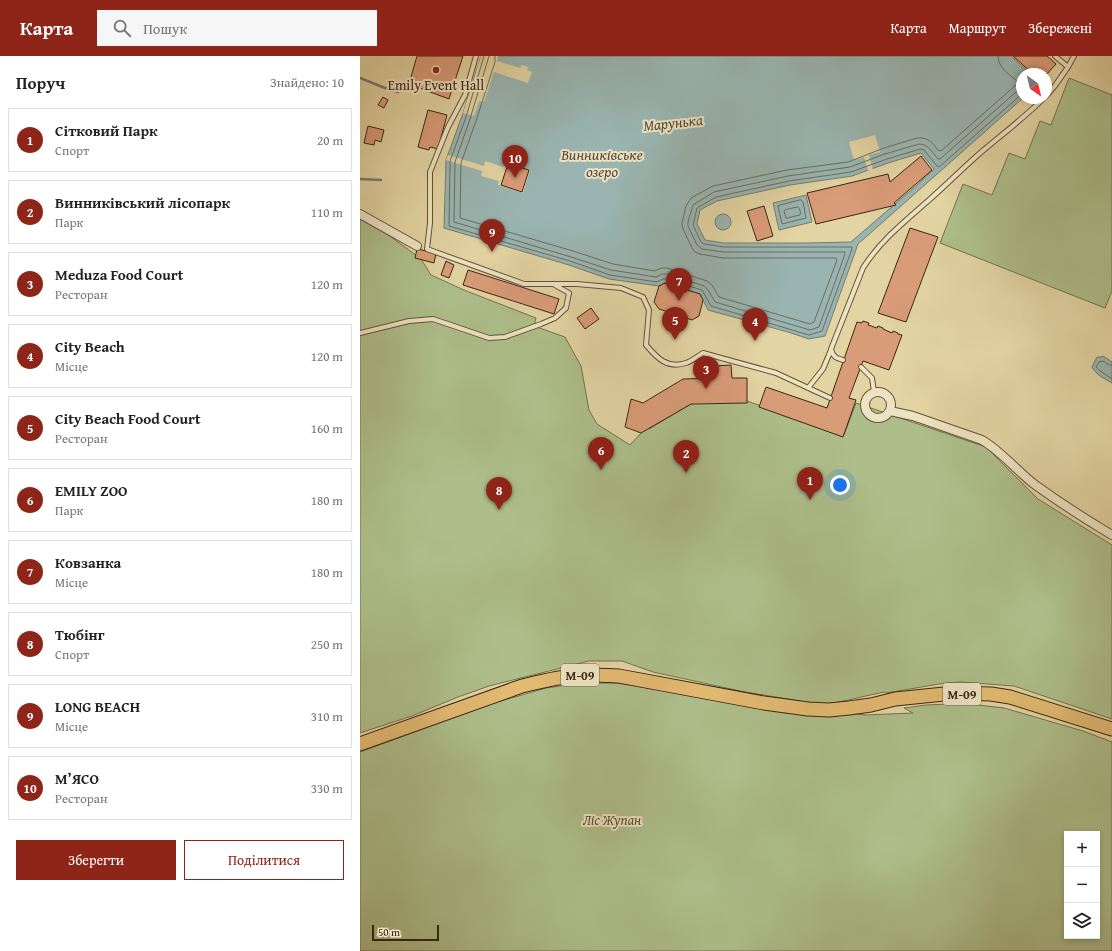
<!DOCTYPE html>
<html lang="uk">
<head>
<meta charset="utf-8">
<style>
  :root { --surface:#fff; --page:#f6f6f6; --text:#222; --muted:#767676; --line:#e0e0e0; --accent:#8f2418 }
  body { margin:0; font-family:"Gentium Book Plus",serif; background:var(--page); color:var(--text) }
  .controls { position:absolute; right:12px; bottom:12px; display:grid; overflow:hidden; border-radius:0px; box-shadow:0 2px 6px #0003 }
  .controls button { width:36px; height:36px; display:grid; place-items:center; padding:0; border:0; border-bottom:1px solid var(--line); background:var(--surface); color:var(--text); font:20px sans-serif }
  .compass { position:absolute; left:656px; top:12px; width:36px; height:36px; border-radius:50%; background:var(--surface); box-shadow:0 2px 6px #0003; rotate:146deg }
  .scale { position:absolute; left:12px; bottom:10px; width:67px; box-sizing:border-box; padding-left:4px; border:2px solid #3b2712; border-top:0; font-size:11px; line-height:14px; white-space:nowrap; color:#3b2712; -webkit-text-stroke:3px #ede3c3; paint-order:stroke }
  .you { position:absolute; left:480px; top:429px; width:14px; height:14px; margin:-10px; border:3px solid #fff; border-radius:50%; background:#1a73e8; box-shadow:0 0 0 6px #1a73e833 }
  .badge { display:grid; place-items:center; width:26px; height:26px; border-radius:50%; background:var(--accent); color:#fff; font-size:13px; font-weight:700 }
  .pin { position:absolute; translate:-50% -33px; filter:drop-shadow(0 1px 2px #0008) }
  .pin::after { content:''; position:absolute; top:21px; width:14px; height:12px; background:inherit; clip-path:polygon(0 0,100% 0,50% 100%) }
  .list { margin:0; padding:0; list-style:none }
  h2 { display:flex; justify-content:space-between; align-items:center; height:52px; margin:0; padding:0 16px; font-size:17px }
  h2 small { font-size:13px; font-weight:400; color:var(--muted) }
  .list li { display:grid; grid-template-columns:26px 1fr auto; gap:12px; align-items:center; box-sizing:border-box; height:64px; margin:0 8px 8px; padding:0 8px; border:1px solid var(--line); border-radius:0px }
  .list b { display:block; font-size:15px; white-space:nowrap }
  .list p { margin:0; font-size:13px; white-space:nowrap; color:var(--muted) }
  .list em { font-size:13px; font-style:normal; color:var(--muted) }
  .actions { display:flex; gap:8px; padding:12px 16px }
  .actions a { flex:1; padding:9px 0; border:1px solid var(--accent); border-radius:0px; text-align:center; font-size:14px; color:var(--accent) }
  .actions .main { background:var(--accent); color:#fff }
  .icon { flex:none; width:22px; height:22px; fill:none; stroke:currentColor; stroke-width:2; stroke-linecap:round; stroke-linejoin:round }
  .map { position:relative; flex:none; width:752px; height:895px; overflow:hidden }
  header { display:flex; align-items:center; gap:24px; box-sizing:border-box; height:56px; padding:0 20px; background:var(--accent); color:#fff }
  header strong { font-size:19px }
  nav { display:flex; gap:22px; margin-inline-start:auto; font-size:14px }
  .search { width:280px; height:36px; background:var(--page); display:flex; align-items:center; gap:10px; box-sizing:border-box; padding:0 14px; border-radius:0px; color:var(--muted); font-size:15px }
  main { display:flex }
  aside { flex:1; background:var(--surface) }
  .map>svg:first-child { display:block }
  .green { fill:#adbe8a; stroke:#74724e; fill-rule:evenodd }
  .water { fill:#9ab5b1; stroke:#747c71; fill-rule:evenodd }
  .pier { fill:#e3d4a3 }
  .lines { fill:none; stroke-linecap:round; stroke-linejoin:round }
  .shore { stroke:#6a6e62; stroke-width:1 }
  .stream { stroke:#747c71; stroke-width:2.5 }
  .building { fill:#d99c78; stroke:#3b2712 }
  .service-casing { stroke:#655236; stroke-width:6 }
  .minor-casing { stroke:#655236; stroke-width:10 }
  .primary-casing { stroke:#3b2712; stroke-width:15 }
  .service { stroke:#ede3c3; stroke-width:4 }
  .minor { stroke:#ede3c3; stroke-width:8 }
  .primary { stroke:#e2ba72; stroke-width:13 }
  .poi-dot { fill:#8f2418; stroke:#ede3c3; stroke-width:1.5 }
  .labels { text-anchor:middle; stroke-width:4; stroke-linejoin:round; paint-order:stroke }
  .shield { fill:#ede3c3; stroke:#705f47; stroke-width:1 }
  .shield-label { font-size:13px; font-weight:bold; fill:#3b2712 }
  .poi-label { font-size:14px; fill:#3b2712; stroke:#ede3c3 }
  .park-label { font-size:14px; font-style:italic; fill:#584d30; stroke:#ede3c3 }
  .water-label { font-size:15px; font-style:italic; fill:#534a3a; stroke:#ede3c3 }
</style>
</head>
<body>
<header>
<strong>Карта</strong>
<div class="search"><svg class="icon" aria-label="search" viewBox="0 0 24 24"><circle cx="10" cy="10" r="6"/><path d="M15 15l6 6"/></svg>Пошук</div>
<nav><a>Карта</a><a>Маршрут</a><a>Збережені</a></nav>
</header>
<main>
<aside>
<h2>Поруч<small>Знайдено: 10</small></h2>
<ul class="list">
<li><span class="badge">1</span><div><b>Сітковий Парк</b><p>Спорт</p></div><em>20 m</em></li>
<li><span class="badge">2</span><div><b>Винниківський лісопарк</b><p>Парк</p></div><em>110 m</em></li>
<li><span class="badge">3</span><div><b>Meduza Food Court</b><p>Ресторан</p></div><em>120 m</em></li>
<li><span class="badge">4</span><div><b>City Beach</b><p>Місце</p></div><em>120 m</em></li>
<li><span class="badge">5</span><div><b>City Beach Food Court</b><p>Ресторан</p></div><em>160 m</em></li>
<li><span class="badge">6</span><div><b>EMILY ZOO</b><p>Парк</p></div><em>180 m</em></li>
<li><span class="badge">7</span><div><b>Ковзанка</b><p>Місце</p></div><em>180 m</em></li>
<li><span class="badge">8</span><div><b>Тюбінг</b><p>Спорт</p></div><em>250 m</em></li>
<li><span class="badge">9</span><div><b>LONG BEACH</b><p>Місце</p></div><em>310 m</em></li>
<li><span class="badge">10</span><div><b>М’ЯСО</b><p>Ресторан</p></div><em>330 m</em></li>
</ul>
<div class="actions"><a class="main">Зберегти</a><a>Поділитися</a></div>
</aside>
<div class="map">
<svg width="752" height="895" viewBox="0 0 752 895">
  <rect width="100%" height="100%" fill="#e3d4a3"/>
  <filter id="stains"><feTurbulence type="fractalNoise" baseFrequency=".005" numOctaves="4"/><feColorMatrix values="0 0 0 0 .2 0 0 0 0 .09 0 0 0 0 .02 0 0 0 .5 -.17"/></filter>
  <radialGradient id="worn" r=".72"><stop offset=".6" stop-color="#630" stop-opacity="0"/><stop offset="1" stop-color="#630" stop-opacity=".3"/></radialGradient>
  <path class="green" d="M 709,22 L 752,39 L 752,235 L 745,252 L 580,187 L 603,128 L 632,139 L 649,97 L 665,103 L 680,65 L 691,69 Z
    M 0,160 L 8,164 L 61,203 L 71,219 L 104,234 L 176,262 L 174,270 L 205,281 L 221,310 L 229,354 L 237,368 L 270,389 L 281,377 L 288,372 L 289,373 L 331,348 L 342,346 L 387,345 L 484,379 L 496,347 L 626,391 L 678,443 L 752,489 L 752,663 L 654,630 L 601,626 L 585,627 L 526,637 L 524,636 L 465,649 L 385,636 L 293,616 L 262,605 L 229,605 L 129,630 L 98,641 L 52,660 L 0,677 Z
    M 223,627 L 256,627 L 374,646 L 506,659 L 553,657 L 544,652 L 566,649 L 590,648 L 610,648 L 644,652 L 723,675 L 752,686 L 752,895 L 0,895 L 0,696 L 134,647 L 186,632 ZM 707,778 L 737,778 L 737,880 L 707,880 Z"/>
  <path class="water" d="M 121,0 L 651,0 L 671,18 L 662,18 L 663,42 L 498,188 L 465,280 L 449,283 L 428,276 L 348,254 L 340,238 L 305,227 L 299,230 L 249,223 L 209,209 L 84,172 L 86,104 L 102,60 ZM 561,97 L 574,113 L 557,129 L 491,186 L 446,187 L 364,187 L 345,184 L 337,168 L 340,154 L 357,145 L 430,129 L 492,120 L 528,107 Z
    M 446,139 L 452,166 L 419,174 L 413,147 Z
    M355 166a8 8 0 1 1 16 0a8 8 0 1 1-16 0Z
    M 743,300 L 752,306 L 752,327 C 745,323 736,319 732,311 L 737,301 L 741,301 Z"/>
  <path class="pier" d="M 121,0 L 138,0 L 137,5 L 160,12 L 162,9 L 168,11 L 167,14 L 172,16 L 168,27 L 134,16 L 124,46 L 119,45 L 114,60 L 103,57 Z
    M 515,79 L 520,96 L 509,99 L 513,114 L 508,115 L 504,101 L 494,104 L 489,86 Z
    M 88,99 L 124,110 L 125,105 L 143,111 L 145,106 L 170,114 L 163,137 L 138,129 L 139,125 L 121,120 L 122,115 L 86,104 Z"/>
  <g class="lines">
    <path class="shore" d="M 124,0 L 106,61 L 90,105 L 89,170 L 210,205 L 250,219 L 297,226 L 303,223 L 306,223 L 342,234 L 351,250 L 449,279 L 462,275 L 492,193 L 492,191 L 364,191 L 344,188 L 341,186 L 333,169 L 337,152 L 356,141 L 429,125 L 491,116 L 527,103 L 560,93 L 564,94 L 577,110 L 579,111 L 662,38
      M 129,0 L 110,63 L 95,106 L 94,166 L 211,201 L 251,214 L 296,221 L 302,218 L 308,218 L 344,230 L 348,234 L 355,246 L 450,274 L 459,271 L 485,198 L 485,196 L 363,196 L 342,193 L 337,189 L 328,170 L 328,166 L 333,149 L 354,136 L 428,120 L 490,111 L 525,98 L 559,88 C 568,88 572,96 578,103 L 580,103 L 656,36 L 662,33
      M 135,0 L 135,6 L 116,65 L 101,107 L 100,162 L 213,195 L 253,208 L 295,215 L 301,212 L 307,212 L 347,225 L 352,229 L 359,241 L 450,268 L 454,266 L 477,204 L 476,202 L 363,202 L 340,198 L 335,196 L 332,192 L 323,173 L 322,167 L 326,150 L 331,142 L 353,130 L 427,114 L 488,106 L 524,92 L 557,82 C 568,81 572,86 578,94 L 581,95 L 657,28 L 657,25 C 649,18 638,12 638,0
      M 441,144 L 443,146 L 446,162 L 422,168 L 418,150 Z
      M 438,151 C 440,152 441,157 440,159 L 427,162 L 426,162 L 424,155 L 425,154 Z
      M 752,309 L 749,309 L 743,305 L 739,306 L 736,311 L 739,314 L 752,323"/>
    <path class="stream" d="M 0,22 L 25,32 L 38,36
      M 0,123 L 21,124"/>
  </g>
  <path class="building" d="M 57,0 L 103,0 L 89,43 L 49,28 Z
    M 653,0 L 687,0 L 696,8 L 686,19 L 673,18 Z
    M 23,41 L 28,44 L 24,52 L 18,49 Z
    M 68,54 L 87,59 L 78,93 L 70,91 L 69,94 L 58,91 Z
    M 8,70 L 24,74 L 21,86 L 15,84 L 14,89 L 4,87 Z
    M 561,100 L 572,114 L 534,147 L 536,149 L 456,168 L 447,137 L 528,118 L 530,126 Z
    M 148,108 L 169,114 L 162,136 L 141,129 Z
    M 404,150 L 413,180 L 397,185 L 387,155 Z
    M 550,172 L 578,181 L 546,266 L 518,257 Z
    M 57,193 L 76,197 L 74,207 L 55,202 Z
    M 86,205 L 94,209 L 89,222 L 81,219 Z
    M 108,214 L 199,243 L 194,258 L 103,229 Z
    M 305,227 L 340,238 L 343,244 L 339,260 L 332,264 L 299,253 L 294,246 L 299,230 Z
    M 231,252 L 239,263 L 225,273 L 217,262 Z
    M 503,265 L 509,267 L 508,269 L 517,272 L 518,270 L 523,272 L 523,273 L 532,277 L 533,275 L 538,277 L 538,278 L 542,279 L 529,314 L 503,305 L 489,342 L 496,344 L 483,381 L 399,351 L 406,331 L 467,352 L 497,266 L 502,267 Z
    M 371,309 L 372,322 L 387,322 L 387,347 L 335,348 L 331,348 L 281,377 L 265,371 L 271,343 L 283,347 L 323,323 L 355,322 L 355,310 Z"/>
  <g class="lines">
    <g class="service-casing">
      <path id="service" d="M 116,0 L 105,39 L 88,71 L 70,116 L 70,167 L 67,193 L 164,228 L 217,228 L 261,232 L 283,241 L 289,254 L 286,289 C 297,302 307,313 326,307 C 332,305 338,300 343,297 L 416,317 L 470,342
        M 708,11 L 714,0
        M 686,40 L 694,31 L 708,11 L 695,0
        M 0,277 L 49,265 L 73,263 L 129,282 L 145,281 L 181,268 L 195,262 L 206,252 L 209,237 L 193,228
        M 483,304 C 476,302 473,301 471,293 L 503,212 C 520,185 545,165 569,144 C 586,129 602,113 619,98 C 640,80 664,62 684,42
        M 501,311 L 512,322 L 514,336
        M 448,332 L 463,313 L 471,294"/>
    </g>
    <g class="minor-casing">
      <path id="minor" d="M 0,158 L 57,190
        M505 349a13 13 0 1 1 26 0a13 13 0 1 1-26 0Z
        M 530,355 L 553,360 L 622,384 C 641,395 656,414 674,428 C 699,446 725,463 752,479"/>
    </g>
    <g class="primary-casing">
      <path id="primary" d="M 0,688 L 162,630 C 179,626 197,621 215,620 C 230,619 244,619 259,620 L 404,647 L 448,653 L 469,654 L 489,652 L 511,649 L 535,643 L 594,637 L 631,638 L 650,641 L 752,673"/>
    </g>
    <use href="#service" class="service"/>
    <use href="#minor" class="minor"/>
    <use href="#primary" class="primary"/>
  </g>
  <circle class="poi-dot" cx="76" cy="14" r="4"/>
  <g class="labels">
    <g class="shield">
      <rect x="201" y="608" width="38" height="22" rx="3"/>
      <rect x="583" y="627" width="38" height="22" rx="3"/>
    </g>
    <g class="shield-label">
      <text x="220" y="624">М-09</text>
      <text x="602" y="643">М-09</text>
    </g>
    <g class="poi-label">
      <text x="76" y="34">Emily Event Hall</text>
    </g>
    <g class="park-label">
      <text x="252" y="769">Ліс Жупан</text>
    </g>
    <g class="water-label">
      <text transform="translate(313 67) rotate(-6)" y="5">Марунька</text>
      <text x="242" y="104">Винниківське<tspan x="242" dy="17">озеро</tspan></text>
    </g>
  </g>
  <rect width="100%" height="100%" filter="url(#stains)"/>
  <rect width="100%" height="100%" fill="url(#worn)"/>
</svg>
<div class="controls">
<button>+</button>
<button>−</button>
<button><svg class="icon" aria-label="layers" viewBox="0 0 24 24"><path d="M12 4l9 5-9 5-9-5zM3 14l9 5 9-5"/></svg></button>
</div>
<svg class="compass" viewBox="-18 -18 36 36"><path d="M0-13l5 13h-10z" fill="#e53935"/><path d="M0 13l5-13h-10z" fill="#767676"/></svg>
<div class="scale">50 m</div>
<div class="you"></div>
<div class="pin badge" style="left:450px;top:444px">1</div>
<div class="pin badge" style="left:326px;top:417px">2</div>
<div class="pin badge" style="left:346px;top:333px">3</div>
<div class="pin badge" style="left:395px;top:285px">4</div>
<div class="pin badge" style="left:315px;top:284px">5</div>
<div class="pin badge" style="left:241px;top:414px">6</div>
<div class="pin badge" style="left:319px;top:245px">7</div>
<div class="pin badge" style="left:139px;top:454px">8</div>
<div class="pin badge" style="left:132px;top:196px">9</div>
<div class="pin badge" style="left:155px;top:122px">10</div>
</div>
</main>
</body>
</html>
